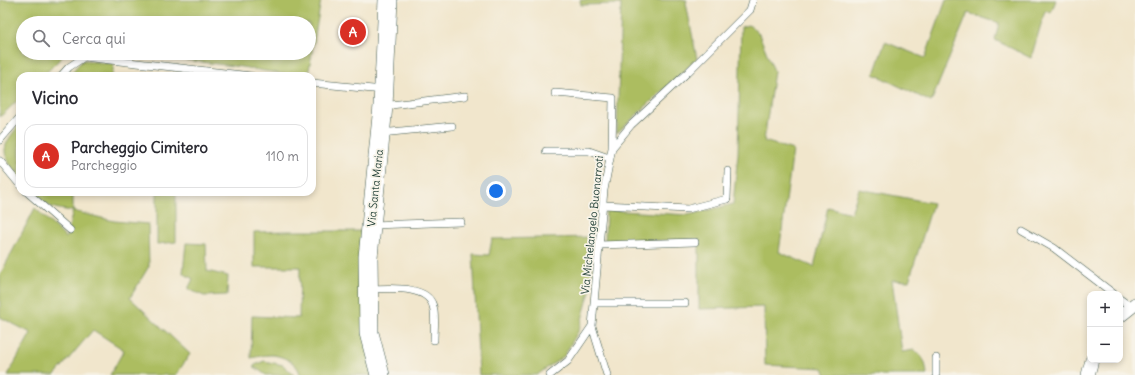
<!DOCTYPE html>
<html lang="it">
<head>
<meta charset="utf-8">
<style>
  :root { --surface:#fff; --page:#f2f2f3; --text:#2b2b33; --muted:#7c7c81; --line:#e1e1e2; --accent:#d93025 }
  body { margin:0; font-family:Delius,sans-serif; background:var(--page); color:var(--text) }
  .controls { position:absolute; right:12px; bottom:12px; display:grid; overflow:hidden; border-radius:8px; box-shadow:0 2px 6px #0003 }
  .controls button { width:36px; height:36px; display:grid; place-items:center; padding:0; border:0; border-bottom:1px solid var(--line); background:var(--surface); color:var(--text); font:20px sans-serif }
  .you { position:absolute; left:496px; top:191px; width:14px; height:14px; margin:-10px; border:3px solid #fff; border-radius:50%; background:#1a73e8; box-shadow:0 0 0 6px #1a73e833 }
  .badge { display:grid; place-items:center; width:26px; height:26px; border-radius:50%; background:var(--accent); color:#fff; font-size:13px; font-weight:700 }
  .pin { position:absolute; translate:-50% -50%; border:2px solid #fff; box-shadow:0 1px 4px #0006 }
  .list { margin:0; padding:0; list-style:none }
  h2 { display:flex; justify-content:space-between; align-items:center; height:52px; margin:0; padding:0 16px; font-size:17px }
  h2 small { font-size:13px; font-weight:400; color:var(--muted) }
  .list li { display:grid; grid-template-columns:26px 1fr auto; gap:12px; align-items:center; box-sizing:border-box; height:64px; margin:0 8px 8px; padding:0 8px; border:1px solid var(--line); border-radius:12px }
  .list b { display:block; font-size:15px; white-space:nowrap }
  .list p { margin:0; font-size:13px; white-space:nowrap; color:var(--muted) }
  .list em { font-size:13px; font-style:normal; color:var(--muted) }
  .icon { flex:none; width:22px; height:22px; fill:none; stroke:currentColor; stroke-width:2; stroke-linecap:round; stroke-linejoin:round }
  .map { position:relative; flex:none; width:1135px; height:375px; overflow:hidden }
  .search { position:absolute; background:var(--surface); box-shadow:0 2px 6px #0003; left:16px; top:16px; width:300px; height:44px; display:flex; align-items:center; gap:10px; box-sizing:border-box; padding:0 14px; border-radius:22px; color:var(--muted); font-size:15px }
  .panel { position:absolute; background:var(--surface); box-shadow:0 2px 6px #0003; left:16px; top:72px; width:300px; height:124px; border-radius:12px }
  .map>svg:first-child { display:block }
  .green { fill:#acbd60; stroke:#667d4a }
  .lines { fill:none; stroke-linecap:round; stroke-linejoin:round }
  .lane-casing { stroke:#3e564b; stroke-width:8 }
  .street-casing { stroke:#3e564b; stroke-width:14 }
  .secondary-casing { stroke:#3e564b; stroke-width:20 }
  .lane { stroke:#fff; stroke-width:7 }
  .street { stroke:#fff; stroke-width:13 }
  .secondary { stroke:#fff; stroke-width:19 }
  .labels { text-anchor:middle; stroke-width:3.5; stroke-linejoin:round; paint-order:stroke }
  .street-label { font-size:11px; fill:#1f3d34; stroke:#f7f3e8 }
</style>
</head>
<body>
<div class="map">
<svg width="1135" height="375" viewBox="0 0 1135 375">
  <rect width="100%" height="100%" fill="#f7f3e8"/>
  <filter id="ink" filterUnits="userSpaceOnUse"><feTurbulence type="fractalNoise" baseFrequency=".025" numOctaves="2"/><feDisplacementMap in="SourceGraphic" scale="8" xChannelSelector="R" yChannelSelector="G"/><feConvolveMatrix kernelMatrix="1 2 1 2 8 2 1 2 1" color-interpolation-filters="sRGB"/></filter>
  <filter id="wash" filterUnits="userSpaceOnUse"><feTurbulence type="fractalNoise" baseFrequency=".012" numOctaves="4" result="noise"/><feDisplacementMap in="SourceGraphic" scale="16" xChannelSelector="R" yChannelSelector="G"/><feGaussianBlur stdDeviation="0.9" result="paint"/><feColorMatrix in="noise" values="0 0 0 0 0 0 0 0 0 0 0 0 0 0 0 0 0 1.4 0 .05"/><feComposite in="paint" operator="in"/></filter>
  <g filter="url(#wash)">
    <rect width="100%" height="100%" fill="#f1e6cc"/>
    <path class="green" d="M 0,0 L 321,0 L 308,76 L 295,76 L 242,67 L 129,53 L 309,53 L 309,23 L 23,23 L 23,53 L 66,53 L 43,76 L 20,76 L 20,98 L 0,117 Z
      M 580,0 L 687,0 L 686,3 L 697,59 L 617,133 L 621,4 L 581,5 Z
      M 946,0 L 1056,0 L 1051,13 L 1045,11 L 1031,58 L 995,40 L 999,23 L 968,13 L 931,102 L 874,74 L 885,42 L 925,58 Z
      M 749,25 L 759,34 L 774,71 L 764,141 L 793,150 L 779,252 L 814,267 L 828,207 L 851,213 L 859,189 L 933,203 L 909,281 L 892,280 L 902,352 L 914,350 C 924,357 926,363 927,375 L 826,375 L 823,368 L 765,365 L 764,307 L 699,309 L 699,240 L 605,241 L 606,210 L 688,215 L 733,204 L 738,154 L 741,27 Z
      M 83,60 L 114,64 L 112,76 L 68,76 Z
      M 20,124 L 20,178 C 0,153 0,148 20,124 Z
      M 33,192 L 73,192 L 73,211 L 114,221 L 148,224 L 149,266 L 130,298 L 190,354 L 176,375 L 110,375 L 124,350 L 93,330 L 55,375 L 8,375 L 31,333 L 0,317 L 0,275 L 35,208 L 66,238 L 73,211 C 51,208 48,208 33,192 Z
      M 157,192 L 176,192 L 176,242 L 157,244 Z
      M 286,231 L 365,231 L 374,375 L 300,375 C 299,363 282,355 270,355 C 264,355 257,357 251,358 L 252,316 L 299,318 L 300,267 L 254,267 L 254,232 Z
      M 594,237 L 590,291 L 579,330 L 564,356 L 537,375 L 479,375 L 473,254 L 489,255 L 492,239 Z
      M 186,243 L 206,244 L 207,271 L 228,276 L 227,295 L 204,296 L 188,289 L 193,279 L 183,273 Z
      M 264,361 L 283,365 L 294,375 L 266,375 L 253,366 Z"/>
  </g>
  <g filter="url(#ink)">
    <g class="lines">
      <g class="lane-casing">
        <path id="lane" d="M 61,76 L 69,67 L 84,57 L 251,76
          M 312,83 L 383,90
          M 555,93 L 613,98 L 612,148
          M 383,106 L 465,96
          M 381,133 L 452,126
          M 0,140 L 20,117
          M 546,151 L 589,151 L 609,158
          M 0,161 L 20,185
          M 27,192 L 70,230
          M 603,205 L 688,209 L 727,199 L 728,171
          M 371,225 L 461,222
          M 1021,229 L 1054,248 L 1114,294
          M 599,245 L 695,242
          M 369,289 C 387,289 427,284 433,306 C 436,316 434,329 434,340
          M 1120,299 L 1131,307
          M 595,303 L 685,303
          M 592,326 L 607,375
          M 936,358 L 936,375
          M 550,375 L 568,361 L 592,326 L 604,190 L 612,148 L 631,125 L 688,72 L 750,10 L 753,0"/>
      </g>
      <g class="street-casing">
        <path id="street" d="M 1120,316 L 1135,304
          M 1088,375 L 1092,360"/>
      </g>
      <g class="secondary-casing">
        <path id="secondary" d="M 380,375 L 369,333 L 368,257 L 383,106 L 388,0"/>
      </g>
      <use href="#lane" class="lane"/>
      <use href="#street" class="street"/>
      <use href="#secondary" class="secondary"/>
    </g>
  </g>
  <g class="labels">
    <g class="street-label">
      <text transform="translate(375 188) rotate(-84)" y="4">Via Santa Maria</text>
      <text transform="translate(592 225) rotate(-84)" y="4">Via Michelangelo Buonarroti</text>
    </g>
  </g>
</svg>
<div class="controls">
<button>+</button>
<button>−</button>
</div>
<div class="you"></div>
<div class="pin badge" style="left:353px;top:32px">A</div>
<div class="search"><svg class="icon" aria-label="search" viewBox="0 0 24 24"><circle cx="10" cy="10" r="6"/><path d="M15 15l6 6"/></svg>Cerca qui</div>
<section class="panel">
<h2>Vicino<small></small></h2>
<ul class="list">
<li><span class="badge">A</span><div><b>Parcheggio Cimitero</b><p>Parcheggio</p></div><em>110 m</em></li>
</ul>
</section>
</div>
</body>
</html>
